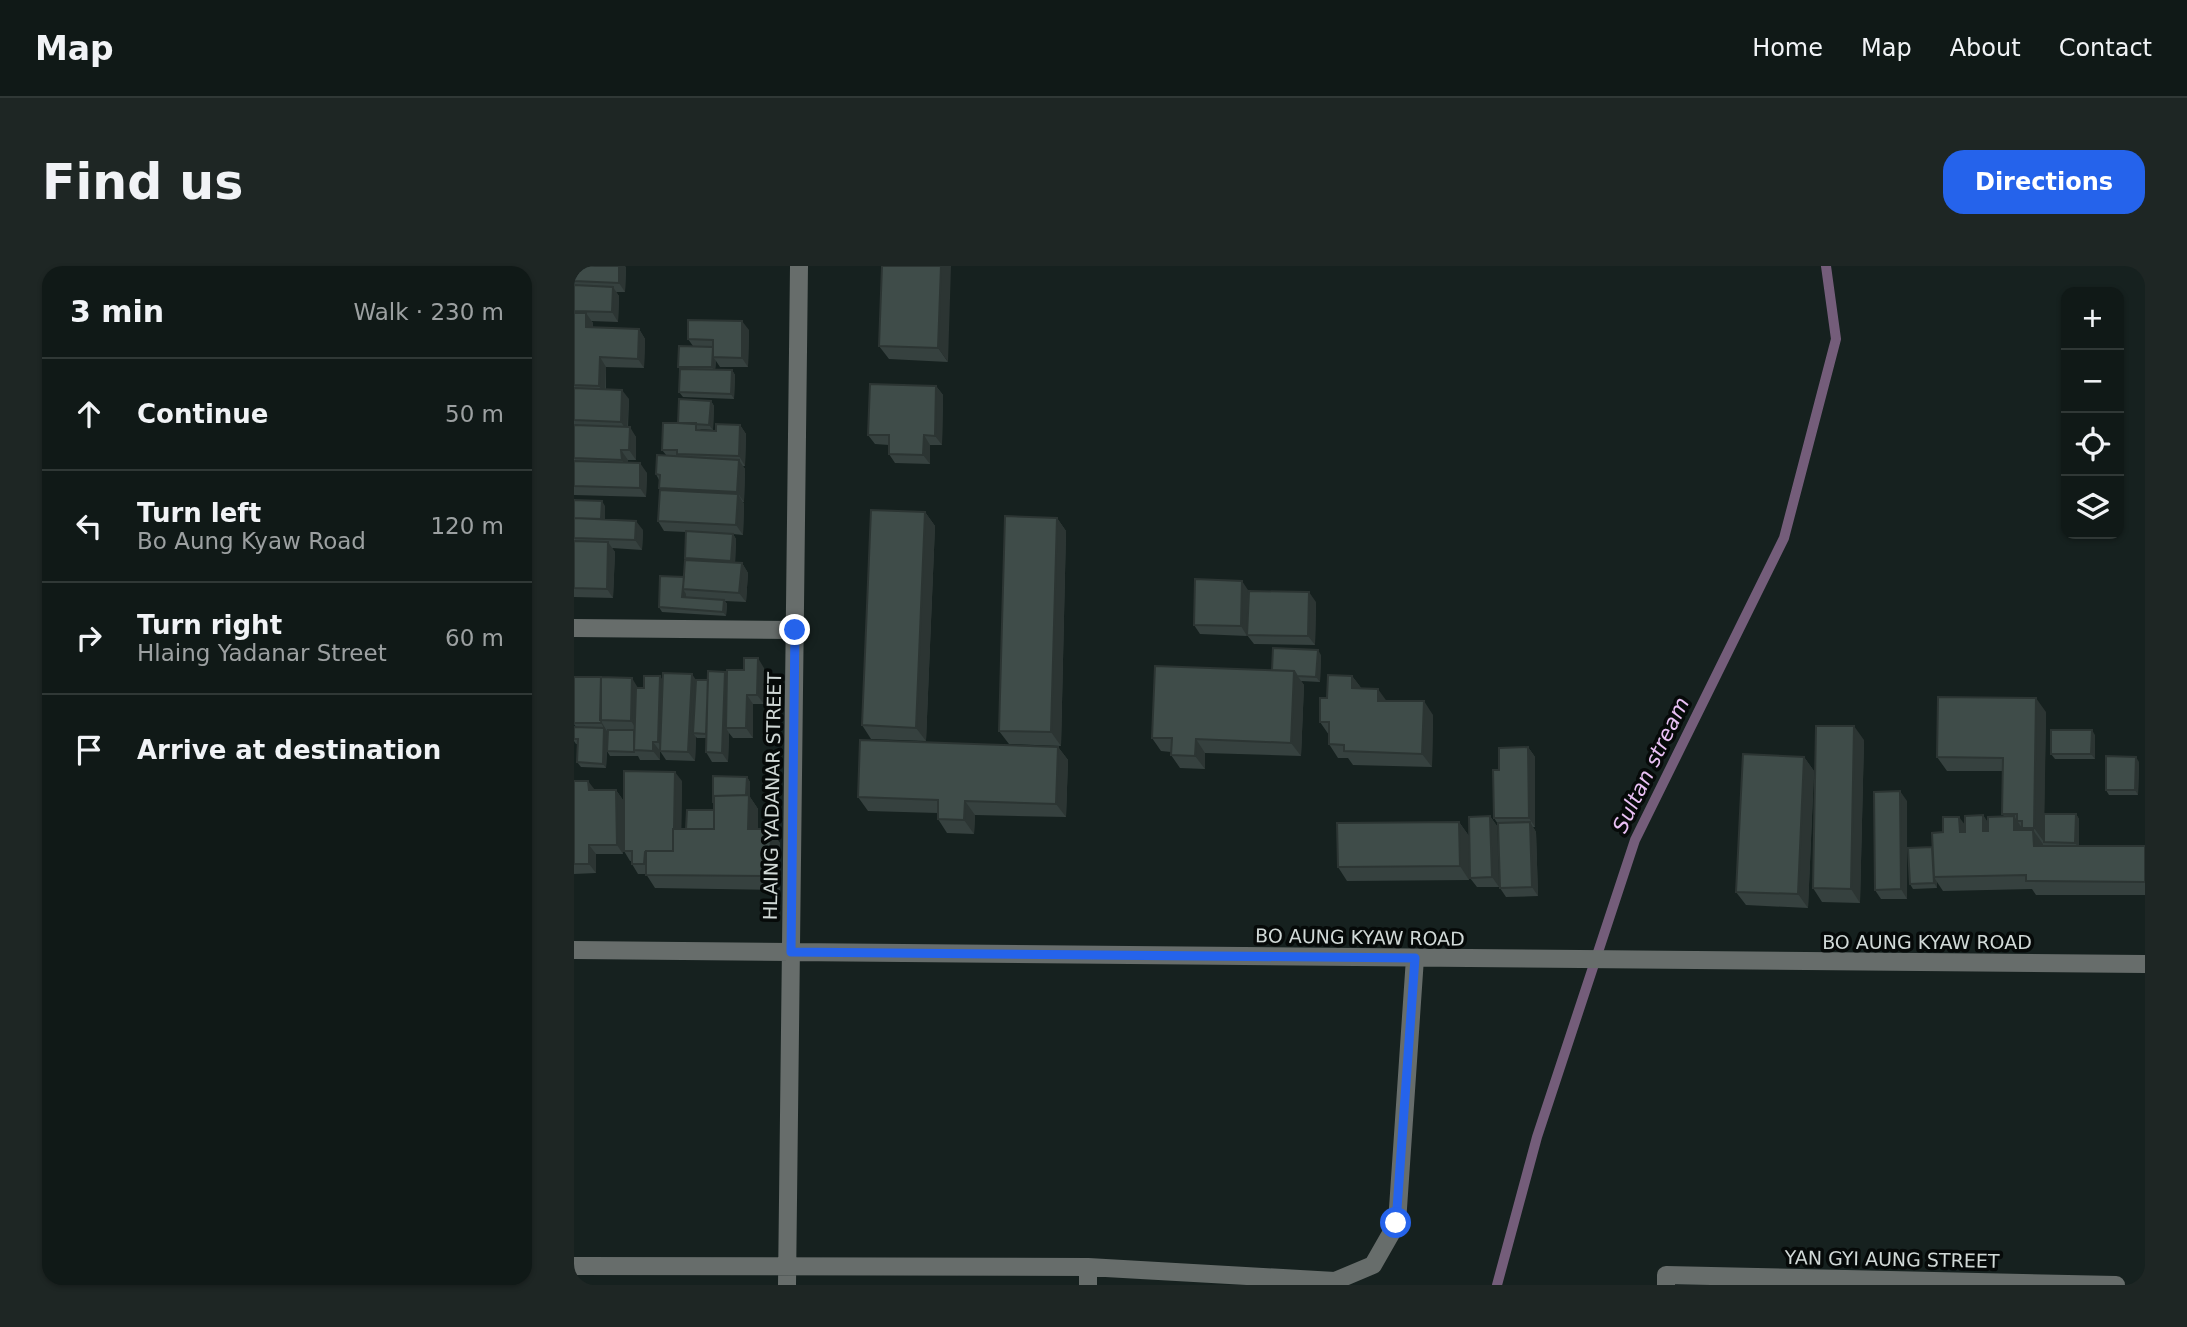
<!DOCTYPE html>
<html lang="en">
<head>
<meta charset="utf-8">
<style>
  :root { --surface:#101917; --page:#1e2624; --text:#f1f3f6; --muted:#9ca0a1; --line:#303836; --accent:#2563eb }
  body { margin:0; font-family:"DejaVu Sans",sans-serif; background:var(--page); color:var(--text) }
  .controls { position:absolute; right:21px; top:21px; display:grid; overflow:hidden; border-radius:14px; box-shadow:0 2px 5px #0004 }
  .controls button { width:63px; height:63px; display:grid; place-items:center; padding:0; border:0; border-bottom:2px solid var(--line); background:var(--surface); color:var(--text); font:35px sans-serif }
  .stop { position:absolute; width:21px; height:21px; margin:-16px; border:5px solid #2563eb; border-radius:50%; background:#fff }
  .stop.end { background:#2563eb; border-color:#fff; box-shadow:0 2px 7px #0008 }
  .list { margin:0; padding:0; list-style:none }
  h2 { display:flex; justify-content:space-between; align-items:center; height:91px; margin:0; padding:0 28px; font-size:30px }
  h2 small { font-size:23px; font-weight:400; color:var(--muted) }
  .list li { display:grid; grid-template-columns:46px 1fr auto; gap:21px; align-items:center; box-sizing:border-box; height:112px; padding:0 28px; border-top:2px solid var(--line) }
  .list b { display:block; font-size:26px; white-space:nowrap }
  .list p { margin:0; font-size:23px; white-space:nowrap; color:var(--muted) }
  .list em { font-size:23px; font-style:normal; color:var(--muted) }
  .icon { flex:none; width:38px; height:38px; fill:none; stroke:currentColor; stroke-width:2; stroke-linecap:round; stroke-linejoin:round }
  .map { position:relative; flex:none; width:1571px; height:1019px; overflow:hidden; border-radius:21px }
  header { display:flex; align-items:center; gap:42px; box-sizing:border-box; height:98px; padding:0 35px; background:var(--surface); border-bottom:2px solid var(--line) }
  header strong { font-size:33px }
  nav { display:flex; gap:38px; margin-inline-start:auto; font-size:24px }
  .intro { display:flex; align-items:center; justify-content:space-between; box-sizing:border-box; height:168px; padding:0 42px }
  h1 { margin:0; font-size:49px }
  .button { padding:18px 32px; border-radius:21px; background:var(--accent); color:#fff; font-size:24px; font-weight:700 }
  main { display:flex; gap:42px; padding:0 42px }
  aside { flex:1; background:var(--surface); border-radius:21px; box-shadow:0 2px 5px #0004 }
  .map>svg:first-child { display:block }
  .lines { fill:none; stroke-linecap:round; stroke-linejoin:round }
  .stream { stroke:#745d7a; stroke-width:10 }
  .minor { stroke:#676d6b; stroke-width:18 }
  .wall { fill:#36413f }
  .shaded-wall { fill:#2c3533 }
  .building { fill:#3f4c49; stroke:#2c3533; stroke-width:2 }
  .route { stroke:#2563eb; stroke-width:9 }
  .labels { text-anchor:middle; stroke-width:7; stroke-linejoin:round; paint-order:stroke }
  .street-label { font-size:19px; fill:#d1d9d7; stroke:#060a09 }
  .water-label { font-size:21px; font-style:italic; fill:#eac1f5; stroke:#060a09 }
</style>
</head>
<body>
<header>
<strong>Map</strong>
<nav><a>Home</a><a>Map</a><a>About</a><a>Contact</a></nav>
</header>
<div class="intro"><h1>Find us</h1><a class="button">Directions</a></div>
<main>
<aside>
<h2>3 min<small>Walk · 230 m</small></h2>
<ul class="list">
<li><svg class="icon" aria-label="ahead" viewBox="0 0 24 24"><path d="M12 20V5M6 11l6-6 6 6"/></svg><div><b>Continue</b></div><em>50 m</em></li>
<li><svg class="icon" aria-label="left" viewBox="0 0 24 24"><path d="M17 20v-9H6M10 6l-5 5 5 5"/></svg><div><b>Turn left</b><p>Bo Aung Kyaw Road</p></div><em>120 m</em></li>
<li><svg class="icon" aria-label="right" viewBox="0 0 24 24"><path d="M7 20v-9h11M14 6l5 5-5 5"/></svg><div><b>Turn right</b><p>Hlaing Yadanar Street</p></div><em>60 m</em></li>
<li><svg class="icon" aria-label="arrive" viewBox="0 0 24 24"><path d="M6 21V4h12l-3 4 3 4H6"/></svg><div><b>Arrive at destination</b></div></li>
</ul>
</aside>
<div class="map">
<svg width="1571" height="1019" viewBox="0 0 1571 1019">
  <rect width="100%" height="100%" fill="#16211f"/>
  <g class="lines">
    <path class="stream" d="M 923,1019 L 963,871 L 1061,574 L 1210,272 L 1262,73 L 1252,0"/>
    <path class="minor" d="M 0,362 L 221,364
      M 0,684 L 1571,698
      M 0,1000 L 514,1001 L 514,1019
      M 514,1001 L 761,1015 L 799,999 L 823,957 L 841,692
      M 213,1019 L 225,0
      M 1092,1019 L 1092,1009 L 1542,1019"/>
  </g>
  <path class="wall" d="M 0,0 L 51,0 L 52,2 L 51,26 L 42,26 L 45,30 L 44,56 L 17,55 L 19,57 L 19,61 L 65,63 L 71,73 L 70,102 L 32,101 L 32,123 L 55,133 L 54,161 L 62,171 L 62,194 L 54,194 L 54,197 L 73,207 L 72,231 L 0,229 Z
    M 308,0 L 374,96 L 315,93 L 305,80 Z
    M 175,64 L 174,101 L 146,101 L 142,95 L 141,104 L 158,104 L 161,109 L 160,133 L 109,131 L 105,126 L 106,103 L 104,101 L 119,80 L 114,73 Z
    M 362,120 L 369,129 L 368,179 L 356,179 L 356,198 L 321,197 L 315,188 L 315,179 L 301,178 L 294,169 Z
    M 137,135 L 140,140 L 139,164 L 126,163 L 127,164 L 142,165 L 166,159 L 172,168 L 171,200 L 169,200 L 171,203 L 170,236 L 169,236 L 170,238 L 169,269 L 159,268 L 162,273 L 161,297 L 168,297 L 174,307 L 172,336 L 151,335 L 153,338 L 152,350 L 88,346 L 85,341 L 110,311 L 112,294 L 111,292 L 112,266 L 90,265 L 84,255 L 87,224 L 85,222 L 85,214 L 82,208 L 93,190 L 88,184 L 104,157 Z
    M 0,234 L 31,240 L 31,254 L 69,264 L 68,284 L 38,282 L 41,286 L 39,332 L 0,331 Z
    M 351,246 L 361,260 L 352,475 L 297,473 L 288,459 Z
    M 483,252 L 492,265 L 487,480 L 435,478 L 425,465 Z
    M 674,324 L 674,355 L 742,336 L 741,379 L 680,378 L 673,369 L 673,370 L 626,368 L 620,359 Z
    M 747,389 L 746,416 L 727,415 L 730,419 L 727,490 L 631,487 L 631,503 L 606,502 L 597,489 L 597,486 L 587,485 L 578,472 L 698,404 Z
    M 190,402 L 190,438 L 179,438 L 179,472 L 159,472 L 155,467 L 154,496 L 138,496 L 132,486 L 132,472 L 123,472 L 122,471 L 121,495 L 92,494 L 86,485 L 86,494 L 66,494 L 64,490 L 36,490 L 33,485 L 32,502 L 7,501 L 3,496 L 4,478 L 2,478 L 0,475 L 0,461 L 2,461 L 0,458 L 0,411 L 70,422 L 89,414 L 134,414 L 151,406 L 153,408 L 170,404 Z
    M 778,410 L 788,423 L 812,435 L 859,449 L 858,501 L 779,499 L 774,492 L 764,492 L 755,478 L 755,469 L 746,456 L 753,432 Z
    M 1472,446 L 1470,548 L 1502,548 L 1505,553 L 1505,580 L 1571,580 L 1571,629 L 1462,629 L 1458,623 L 1369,625 L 1363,616 L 1363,622 L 1339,623 L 1336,618 L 1358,581 L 1369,566 L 1391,559 L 1409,549 L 1414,557 L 1430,550 L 1428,548 L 1428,505 L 1373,505 L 1363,491 Z
    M 1521,469 L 1521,493 L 1481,493 L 1477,488 Z
    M 1290,474 L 1286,637 L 1248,636 L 1239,622 Z
    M 484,481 L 494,494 L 492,551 L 401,549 L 400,568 L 373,567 L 364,553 L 364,547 L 294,545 L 284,531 Z
    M 954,481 L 961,491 L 961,561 L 959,561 L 962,566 L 964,630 L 932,631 L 926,622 L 924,558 L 920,552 L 925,504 Z
    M 1230,491 L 1240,505 L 1234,642 L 1172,639 L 1162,626 Z
    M 1565,496 L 1564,529 L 1535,529 L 1532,524 Z
    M 173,511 L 176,516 L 176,531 L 184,543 L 184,563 L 206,577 L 206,624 L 81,622 L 72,608 L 64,608 L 58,598 L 58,595 L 56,595 L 50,585 L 108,515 L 107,563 L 112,563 L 140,544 L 140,539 L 139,536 Z
    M 0,515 L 21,524 L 42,524 L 49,534 L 49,588 L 22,588 L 22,607 L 0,608 Z
    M 1333,535 L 1333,633 L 1307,633 L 1301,624 Z
    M 916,550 L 923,560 L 925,621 L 903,621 L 896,612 Z
    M 885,556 L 895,570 L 895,614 L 773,615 L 764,601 Z"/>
  <path class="shaded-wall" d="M 45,0 L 51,0 L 52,2 L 51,26 L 45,17 Z
    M 367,0 L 377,0 L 374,96 L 364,82 Z
    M 39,21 L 45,30 L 44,56 L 38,46 Z
    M 12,47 L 19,57 L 18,70 L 12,61 Z
    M 168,55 L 175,64 L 174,101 L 168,92 Z
    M 65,63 L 71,73 L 70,102 L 64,93 Z
    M 139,81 L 139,91 L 142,95 L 141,106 L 138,101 Z
    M 26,91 L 32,101 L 31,130 L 25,120 Z
    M 158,104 L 161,109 L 160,133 L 157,128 Z
    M 362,120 L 369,129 L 368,179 L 361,170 Z
    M 48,124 L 55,133 L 53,165 L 47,156 Z
    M 137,135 L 140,140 L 139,164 L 135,159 Z
    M 166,159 L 172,168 L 171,200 L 165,190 Z
    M 56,161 L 62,171 L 62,194 L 55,184 Z
    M 350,169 L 356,179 L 356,198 L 349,189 Z
    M 47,184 L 54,194 L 54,203 L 48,194 Z
    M 165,194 L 171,203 L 170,236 L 163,226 Z
    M 66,197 L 73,207 L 72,231 L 66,222 Z
    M 164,228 L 170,238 L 169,269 L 162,259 Z
    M 28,235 L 31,240 L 31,259 L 27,254 Z
    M 351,246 L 361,260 L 352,475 L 342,462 Z
    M 483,252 L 492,265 L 487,480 L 477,466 Z
    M 62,255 L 69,264 L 68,284 L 61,274 Z
    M 159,268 L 162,273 L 161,300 L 157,295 Z
    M 34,276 L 41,286 L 39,332 L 33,323 Z
    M 168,297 L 174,307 L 172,336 L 165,327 Z
    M 110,311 L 109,323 L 112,328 L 112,336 L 108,331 Z
    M 668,315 L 674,324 L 673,370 L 667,360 Z
    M 735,326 L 742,336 L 741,379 L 734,370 Z
    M 150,334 L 153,338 L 152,350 L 149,346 Z
    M 744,384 L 747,389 L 746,416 L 742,411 Z
    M 184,392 L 190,402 L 190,438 L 183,429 Z
    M 720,405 L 730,419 L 727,490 L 717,477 Z
    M 151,406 L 158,415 L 152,462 L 155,467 L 154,496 L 148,487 Z
    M 118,408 L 124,417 L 119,467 L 122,471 L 121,495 L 114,486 Z
    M 86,410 L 93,420 L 91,485 L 84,476 Z
    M 778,410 L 788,423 L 778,422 Z
    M 58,412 L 64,422 L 63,464 L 57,455 Z
    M 804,423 L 814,437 L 804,435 Z
    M 173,429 L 179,438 L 179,472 L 172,462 Z
    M 1462,432 L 1472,446 L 1470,576 L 1460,562 Z
    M 850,435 L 859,449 L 858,501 L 848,488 Z
    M 27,455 L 34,467 L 32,502 L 29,498 L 30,462 L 27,457 Z
    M 1280,460 L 1290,474 L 1286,637 L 1277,623 Z
    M 1518,464 L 1521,469 L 1521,493 L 1517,488 Z
    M 622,473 L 631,487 L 631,503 L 621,490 Z
    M 79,476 L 86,485 L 86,494 L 79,485 Z
    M 484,481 L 494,494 L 492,551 L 482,538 Z
    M 954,481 L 961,491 L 961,561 L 955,552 Z
    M 1230,491 L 1240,505 L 1234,642 L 1224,628 Z
    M 1562,491 L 1565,496 L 1564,529 L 1561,524 Z
    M 101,506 L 108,515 L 107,595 L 100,586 Z
    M 173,511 L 176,516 L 176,531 L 184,543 L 184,577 L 174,563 L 172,536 Z
    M 14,515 L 21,524 L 15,524 Z
    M 42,524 L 49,534 L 49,588 L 43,579 Z
    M 1326,525 L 1333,535 L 1333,633 L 1327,623 Z
    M 391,535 L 401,549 L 400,568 L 390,554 Z
    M 1502,548 L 1505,553 L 1505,582 L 1501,577 Z
    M 1409,549 L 1418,563 L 1418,579 L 1409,565 Z
    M 916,550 L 923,560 L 925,621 L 918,611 Z
    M 1440,550 L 1450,565 L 1440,564 Z
    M 1385,551 L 1395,564 L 1395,579 L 1386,566 Z
    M 885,556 L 895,570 L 895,614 L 886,600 Z
    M 956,556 L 962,566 L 964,630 L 958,621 Z
    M 197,563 L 206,577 L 206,624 L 196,610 Z
    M 1459,564 L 1469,578 L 1469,593 L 1460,580 Z
    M 15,579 L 22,588 L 22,607 L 15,598 Z
    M 1360,611 L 1363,616 L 1363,622 L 1360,617 Z"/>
  <path class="building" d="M 0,0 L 45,0 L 45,17 L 0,15 Z
    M 308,0 L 367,0 L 364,82 L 305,80 Z
    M 0,19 L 39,21 L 38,46 L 0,45 Z
    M 0,47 L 12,47 L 12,61 L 65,63 L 64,93 L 26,91 L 25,120 L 0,119 Z
    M 114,54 L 168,55 L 168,92 L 139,91 L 139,74 L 114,73 Z
    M 105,80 L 139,81 L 138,101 L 104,101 Z
    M 106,103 L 158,104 L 157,128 L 105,126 Z
    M 296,118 L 362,120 L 361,170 L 350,169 L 349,189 L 315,188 L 315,169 L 294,169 Z
    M 0,122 L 48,124 L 47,156 L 0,154 Z
    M 105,133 L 137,135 L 135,159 L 104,157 Z
    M 89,157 L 122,157 L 122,164 L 142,165 L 142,158 L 166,159 L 165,190 L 103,188 L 103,184 L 88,184 Z
    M 0,159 L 56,161 L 55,184 L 47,184 L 48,194 L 0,192 Z
    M 83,189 L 165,194 L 163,226 L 85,222 L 86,209 L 82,208 Z
    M 0,195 L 66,197 L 66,222 L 0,220 Z
    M 86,224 L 164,228 L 162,259 L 84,255 Z
    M 0,234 L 28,235 L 27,253 L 0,252 Z
    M 297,244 L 351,246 L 342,462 L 288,459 Z
    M 431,250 L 483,252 L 477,466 L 425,465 Z
    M 0,252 L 62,255 L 61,274 L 0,272 Z
    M 112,265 L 159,268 L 157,295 L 111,292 Z
    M 0,275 L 34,276 L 33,323 L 0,322 Z
    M 111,294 L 168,297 L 165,327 L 109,323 Z
    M 86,310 L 110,311 L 108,331 L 150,334 L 149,346 L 85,341 Z
    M 621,313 L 668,315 L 667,360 L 620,359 Z
    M 675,325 L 735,326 L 734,370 L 673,369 Z
    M 699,382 L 744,384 L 742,411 L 723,410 L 720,405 L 698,404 Z
    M 170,392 L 184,392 L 183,429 L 173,429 L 172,462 L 152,462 L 153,404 L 170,404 Z
    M 581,400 L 720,405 L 717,477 L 622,473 L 621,490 L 597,489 L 598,472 L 578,472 Z
    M 134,405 L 151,406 L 148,487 L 132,486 Z
    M 89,407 L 118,408 L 114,486 L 86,485 Z
    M 754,409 L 778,410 L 778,422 L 804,423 L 804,435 L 850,435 L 848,488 L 770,485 L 770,479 L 755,478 L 755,456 L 746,456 L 746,432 L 753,432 Z
    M 70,410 L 86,410 L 84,476 L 79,476 L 79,485 L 60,484 L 62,422 L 70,422 Z
    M 0,411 L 28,411 L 27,411 L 27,457 L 0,457 Z
    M 27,411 L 58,412 L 57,455 L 26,454 Z
    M 122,414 L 134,414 L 132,468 L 119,467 Z
    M 1364,431 L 1462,432 L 1460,562 L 1448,562 L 1448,555 L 1443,555 L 1443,548 L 1428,548 L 1429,492 L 1363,491 Z
    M 1242,460 L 1280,460 L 1277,623 L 1239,622 Z
    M 0,461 L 30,462 L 29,498 L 3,496 L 4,473 L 0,473 Z
    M 34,464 L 60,464 L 60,486 L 33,485 Z
    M 1477,464 L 1518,464 L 1517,488 L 1477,488 Z
    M 286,474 L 484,481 L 482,538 L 391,535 L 390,554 L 364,553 L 364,534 L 284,531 Z
    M 954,481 L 955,552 L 920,552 L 919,504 L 925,504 L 925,482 Z
    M 1169,488 L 1230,491 L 1224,628 L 1162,626 Z
    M 1532,490 L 1562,491 L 1561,524 L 1532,524 Z
    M 50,505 L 101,506 L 100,563 L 99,563 L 99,585 L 72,585 L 71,586 L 70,598 L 58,598 L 58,585 L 50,585 Z
    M 139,510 L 173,511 L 172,529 L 140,530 L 140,536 L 139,536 Z
    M 0,515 L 14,515 L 15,524 L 42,524 L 43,579 L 15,579 L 15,598 L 0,598 Z
    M 1326,525 L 1327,623 L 1301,624 L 1300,526 Z
    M 175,529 L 174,563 L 197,563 L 196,610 L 72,609 L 72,585 L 99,585 L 99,563 L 140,563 L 140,530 Z
    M 113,544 L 140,544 L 140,563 L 112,563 Z
    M 1470,548 L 1502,548 L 1501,577 L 1470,576 Z
    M 1409,549 L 1409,565 L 1414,565 L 1414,551 L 1440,550 L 1440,564 L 1459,564 L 1460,580 L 1571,580 L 1571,616 L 1452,615 L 1452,609 L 1360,611 L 1358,567 L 1369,566 L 1369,551 L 1385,551 L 1386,566 L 1391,566 L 1391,550 Z
    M 916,550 L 918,611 L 896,612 L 895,551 Z
    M 885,556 L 886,600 L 764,601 L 763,557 Z
    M 956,556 L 958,621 L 926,622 L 924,557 Z
    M 1358,581 L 1360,617 L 1336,618 L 1334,582 Z"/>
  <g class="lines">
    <path class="route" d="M 221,364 L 217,686 L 841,692 L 822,957"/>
  </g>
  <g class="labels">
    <g class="street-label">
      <text transform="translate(198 530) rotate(-89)" y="7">HLAING YADANAR STREET</text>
      <text transform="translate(786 671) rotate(1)" y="7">BO AUNG KYAW ROAD</text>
      <text x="1353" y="683">BO AUNG KYAW ROAD</text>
      <text transform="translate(1318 993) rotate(1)" y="7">YAN GYI AUNG STREET</text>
    </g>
    <g class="water-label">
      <text transform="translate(1077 499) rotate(-64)" y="7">Sultan stream</text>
    </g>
  </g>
</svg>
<div class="controls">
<button>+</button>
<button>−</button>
<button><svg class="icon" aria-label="locate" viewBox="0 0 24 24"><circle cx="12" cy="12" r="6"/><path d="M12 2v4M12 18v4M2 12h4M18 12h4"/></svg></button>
<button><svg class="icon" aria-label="layers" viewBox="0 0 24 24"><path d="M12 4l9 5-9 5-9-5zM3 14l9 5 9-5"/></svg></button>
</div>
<div class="stop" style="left:822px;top:957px"></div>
<div class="stop end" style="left:221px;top:364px"></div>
</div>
</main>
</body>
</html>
